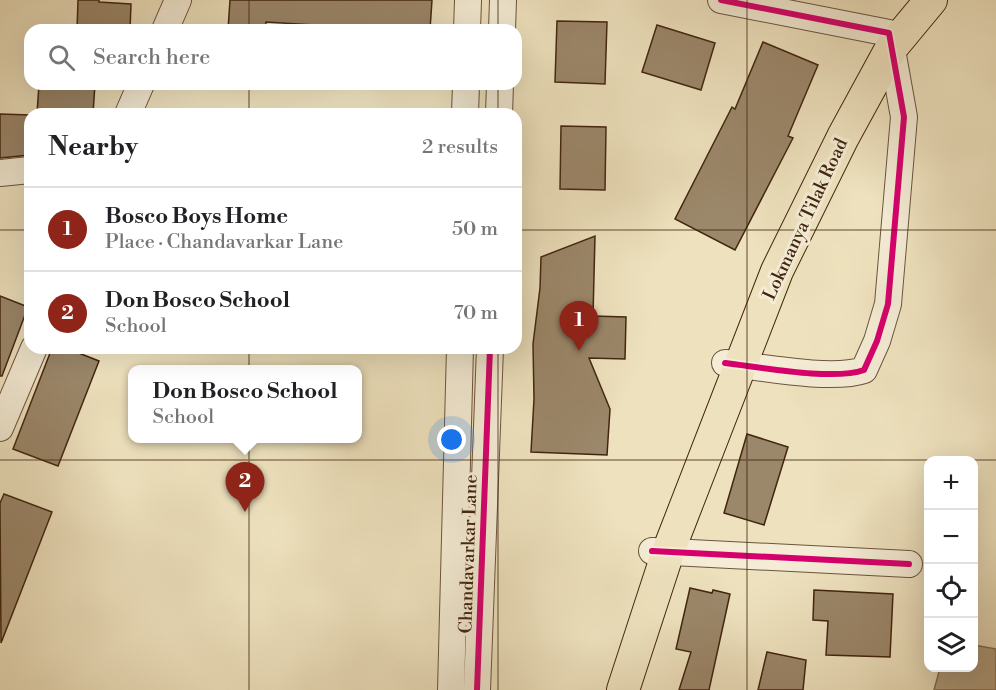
<!DOCTYPE html>
<html lang="en">
<head>
<meta charset="utf-8">
<style>
  :root { --surface:#fff; --page:#f6f6f6; --text:#202124; --muted:#757577; --line:#e0e0e0; --accent:#8f2418 }
  body { margin:0; font-family:"Libre Bodoni",serif; background:var(--page); color:var(--text) }
  .controls { position:absolute; right:18px; bottom:18px; display:grid; overflow:hidden; border-radius:12px; box-shadow:0 6px 24px #0002 }
  .controls button { width:54px; height:54px; display:grid; place-items:center; padding:0; border:0; border-bottom:2px solid var(--line); background:var(--surface); color:var(--text); font:30px sans-serif }
  .you { position:absolute; left:452px; top:440px; width:21px; height:21px; margin:-15px; border:4px solid #fff; border-radius:50%; background:#1a73e8; box-shadow:0 0 0 9px #1a73e833 }
  .badge { display:grid; place-items:center; width:39px; height:39px; border-radius:50%; background:var(--accent); color:#fff; font-size:20px; font-weight:700 }
  .pin { position:absolute; translate:-50% -50px; filter:drop-shadow(0 2px 3px #0008) }
  .pin::after { content:''; position:absolute; top:32px; width:21px; height:18px; background:inherit; clip-path:polygon(0 0,100% 0,50% 100%) }
  .popup { position:absolute; left:128px; top:365px; width:234px; height:78px; box-sizing:border-box; display:grid; place-content:center; border-radius:12px; background:var(--surface); filter:drop-shadow(0 2px 4px #0005); font-size:20px; white-space:nowrap; color:var(--muted) }
  .popup b { font-size:22px; color:var(--text) }
  .popup::after { content:''; position:absolute; left:50%; top:100%; margin-left:-12px; border:12px solid transparent; border-top-color:var(--surface) }
  .list { margin:0; padding:0; list-style:none }
  h2 { display:flex; justify-content:space-between; align-items:center; height:78px; margin:0; padding:0 24px; font-size:26px }
  h2 small { font-size:20px; font-weight:400; color:var(--muted) }
  .list li { display:grid; grid-template-columns:39px 1fr auto; gap:18px; align-items:center; box-sizing:border-box; height:84px; padding:0 24px; border-top:2px solid var(--line) }
  .list b { display:block; font-size:22px; white-space:nowrap }
  .list p { margin:0; font-size:20px; white-space:nowrap; color:var(--muted) }
  .list em { font-size:20px; font-style:normal; color:var(--muted) }
  .icon { flex:none; width:33px; height:33px; fill:none; stroke:currentColor; stroke-width:2; stroke-linecap:round; stroke-linejoin:round }
  .map { position:relative; flex:none; width:996px; height:690px; overflow:hidden }
  .search { position:absolute; background:var(--surface); box-shadow:0 6px 24px #0002; left:24px; top:24px; width:498px; height:66px; display:flex; align-items:center; gap:15px; box-sizing:border-box; padding:0 21px; border-radius:18px; color:var(--muted); font-size:22px }
  .panel { position:absolute; background:var(--surface); box-shadow:0 6px 24px #0002; left:24px; top:108px; width:498px; height:246px; border-radius:18px }
  .map>svg:first-child { display:block }
  .water { fill:#b4a283; stroke:#867055; stroke-width:1.5 }
  .building { fill:#9b876a; stroke:#422510; stroke-width:1.5 }
  .lines { fill:none; stroke-linecap:round; stroke-linejoin:round }
  .minor-casing { stroke:#6d543c; stroke-width:28 }
  .major-casing { stroke:#422510; stroke-width:34 }
  .minor { stroke:#f4ecd5; stroke-width:26 }
  .major { stroke:#eee2be; stroke-width:32 }
  .cycleway-casing { stroke:#f4ecd5; stroke-width:10 }
  .cycleway { stroke:#d6006c; stroke-width:6 }
  .grid { fill:none; stroke:#422510; stroke-width:1.5; stroke-opacity:0.55 }
  .labels { text-anchor:middle; stroke-width:6; stroke-linejoin:round; paint-order:stroke }
  .street-label { font-size:18px; fill:#422510; stroke:#f4ecd5 }
</style>
</head>
<body>
<div class="map">
<svg width="996" height="690" viewBox="0 0 996 690">
  <rect width="100%" height="100%" fill="#eee2be"/>
  <filter id="stains"><feTurbulence type="fractalNoise" baseFrequency=".00333" numOctaves="4"/><feColorMatrix values="0 0 0 0 .2 0 0 0 0 .09 0 0 0 0 .02 0 0 0 .5 -.17"/></filter>
  <radialGradient id="worn" r=".72"><stop offset=".6" stop-color="#630" stop-opacity="0"/><stop offset="1" stop-color="#630" stop-opacity=".3"/></radialGradient>
  <path class="water" d="M 974,645 L 996,649 L 996,690 L 934,690 L 940,668 L 974,668 Z"/>
  <path class="building" d="M 78,0 L 99,0 L 99,2 L 131,4 L 130,30 L 77,30 Z
    M 230,0 L 432,0 L 430,30 L 329,30 L 330,26 L 266,22 L 265,30 L 228,30 Z
    M 557,21 L 607,22 L 605,84 L 555,82 Z
    M 657,25 L 715,43 L 701,90 L 642,72 Z
    M 763,42 L 818,65 L 788,136 L 793,138 L 735,250 L 675,219 L 732,107 L 735,109 Z
    M 39,84 L 95,84 L 93,114 L 37,114 Z
    M 0,114 L 30,115 L 30,155 L 0,158 Z
    M 561,126 L 606,127 L 605,190 L 560,189 Z
    M 595,236 L 593,316 L 626,317 L 625,359 L 589,358 L 610,409 L 607,455 L 531,452 L 534,399 L 533,344 L 540,288 L 541,257 Z
    M 0,296 L 28,307 L 2,376 L 0,376 Z
    M 52,348 L 66,348 L 99,361 L 58,466 L 13,449 Z
    M 747,434 L 788,447 L 764,525 L 724,513 Z
    M 4,494 L 52,512 L 1,643 L 0,503 Z
    M 690,588 L 712,593 L 713,590 L 730,594 L 709,690 L 679,690 L 691,652 L 676,649 Z
    M 814,590 L 893,594 L 890,657 L 826,655 L 828,621 L 813,620 Z
    M 767,652 L 806,660 L 803,690 L 758,690 Z"/>
  <g class="lines">
    <g class="minor-casing">
      <path id="minor" d="M 721,0 L 889,33 L 904,117 L 888,304 L 877,341 L 864,370 C 833,381 760,367 725,363
        M 165,30 L 178,0
        M 467,30 L 468,0
        M 502,30 L 503,0
        M 128,114 L 141,84
        M 465,114 L 466,84
        M 499,114 L 500,84
        M 0,173 L 30,170
        M 0,428 L 34,348
        M 652,551 L 909,564
        M 451,690 L 460,348
        M 477,690 L 490,348"/>
    </g>
    <g class="major-casing">
      <path id="major" d="M 623,690 L 668,552 L 777,271 L 843,137 L 892,47 L 931,0"/>
    </g>
    <use href="#minor" class="minor"/>
    <use href="#major" class="major"/>
    <g class="cycleway-casing">
      <path id="cycleway" d="M 721,0 L 889,33 L 904,117 L 888,304 L 877,341 L 864,370 C 833,381 760,367 725,363
        M 652,551 L 909,564
        M 477,690 L 490,348"/>
    </g>
    <use href="#cycleway" class="cycleway"/>
  </g>
  <path class="grid" d="M 249,0 L 249,30M 498,0 L 498,30M 747,0 L 747,690M 249,84 L 249,114M 498,84 L 498,114M 0,230 L 30,230M 516,230 L 996,230M 249,348 L 249,690M 498,348 L 498,690M 0,460 L 996,460"/>
  <g class="labels">
    <g class="street-label">
      <text transform="translate(805 219) rotate(-65)" y="6">Lokmanya Tilak Road</text>
      <text transform="translate(468 554) rotate(-88)" y="6">Chandavarkar Lane</text>
    </g>
  </g>
  <rect width="100%" height="100%" filter="url(#stains)"/>
  <rect width="100%" height="100%" fill="url(#worn)"/>
</svg>
<div class="controls">
<button>+</button>
<button>−</button>
<button><svg class="icon" aria-label="locate" viewBox="0 0 24 24"><circle cx="12" cy="12" r="6"/><path d="M12 2v4M12 18v4M2 12h4M18 12h4"/></svg></button>
<button><svg class="icon" aria-label="layers" viewBox="0 0 24 24"><path d="M12 4l9 5-9 5-9-5zM3 14l9 5 9-5"/></svg></button>
</div>
<div class="you"></div>
<div class="pin badge" style="left:579px;top:351px">1</div>
<div class="pin badge" style="left:245px;top:512px">2</div>
<div class="popup"><b>Don Bosco School</b>School</div>
<div class="search"><svg class="icon" aria-label="search" viewBox="0 0 24 24"><circle cx="10" cy="10" r="6"/><path d="M15 15l6 6"/></svg>Search here</div>
<section class="panel">
<h2>Nearby<small>2 results</small></h2>
<ul class="list">
<li><span class="badge">1</span><div><b>Bosco Boys Home</b><p>Place · Chandavarkar Lane</p></div><em>50 m</em></li>
<li><span class="badge">2</span><div><b>Don Bosco School</b><p>School</p></div><em>70 m</em></li>
</ul>
</section>
</div>
</body>
</html>
